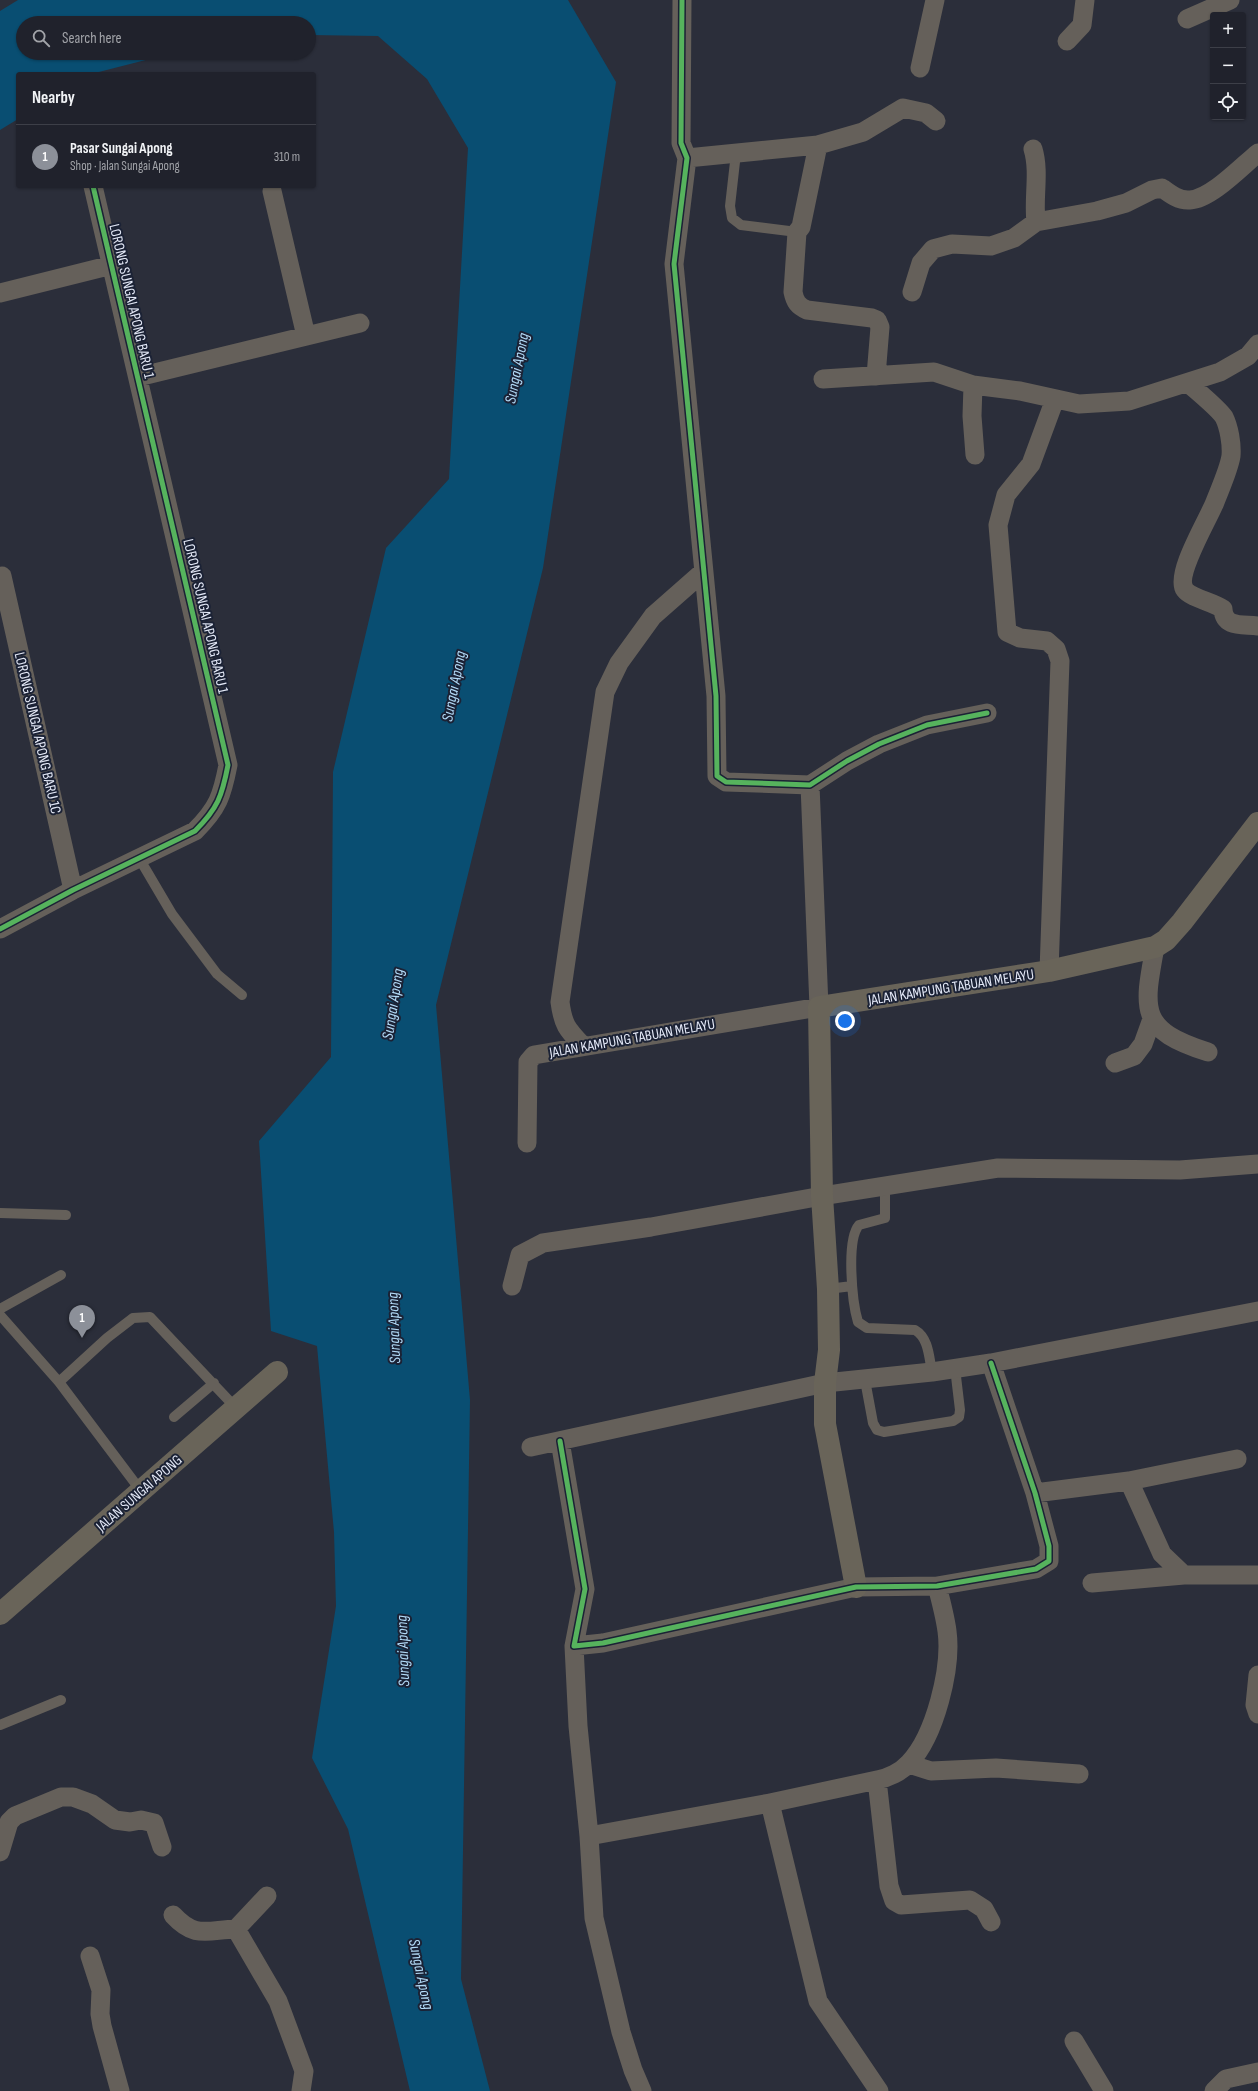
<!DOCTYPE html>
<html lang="en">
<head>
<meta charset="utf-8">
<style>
  :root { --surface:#20222c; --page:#2d2f38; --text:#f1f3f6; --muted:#a2a4a9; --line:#3d3f48; --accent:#8c9099 }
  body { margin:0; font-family:"Sofia Sans Condensed",sans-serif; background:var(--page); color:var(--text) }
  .controls { position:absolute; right:12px; top:12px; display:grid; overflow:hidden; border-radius:4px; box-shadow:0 1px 3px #0004 }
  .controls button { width:36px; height:36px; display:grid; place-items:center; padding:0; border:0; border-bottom:1px solid var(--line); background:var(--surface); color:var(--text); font:20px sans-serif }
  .you { position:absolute; left:845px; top:1021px; width:14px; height:14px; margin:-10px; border:3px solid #fff; border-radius:50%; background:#1a73e8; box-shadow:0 0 0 6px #1a73e833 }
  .badge { display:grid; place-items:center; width:26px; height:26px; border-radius:50%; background:var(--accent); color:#fff; font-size:13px; font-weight:700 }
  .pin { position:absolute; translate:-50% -33px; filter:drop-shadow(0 1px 2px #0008) }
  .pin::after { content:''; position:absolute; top:21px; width:14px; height:12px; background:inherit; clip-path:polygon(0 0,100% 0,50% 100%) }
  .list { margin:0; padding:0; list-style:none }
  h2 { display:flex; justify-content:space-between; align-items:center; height:52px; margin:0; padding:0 16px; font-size:17px }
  h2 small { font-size:13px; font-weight:400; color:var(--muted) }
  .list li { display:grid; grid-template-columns:26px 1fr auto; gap:12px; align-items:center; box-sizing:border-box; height:64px; padding:0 16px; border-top:1px solid var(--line) }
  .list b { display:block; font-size:15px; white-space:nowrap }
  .list p { margin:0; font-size:13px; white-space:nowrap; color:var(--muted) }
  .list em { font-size:13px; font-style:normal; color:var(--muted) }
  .icon { flex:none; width:22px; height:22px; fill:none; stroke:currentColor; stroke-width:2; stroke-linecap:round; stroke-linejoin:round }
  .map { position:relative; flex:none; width:1258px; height:2091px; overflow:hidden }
  .search { position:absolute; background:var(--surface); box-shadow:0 1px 3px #0004; left:16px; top:16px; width:300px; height:44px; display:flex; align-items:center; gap:10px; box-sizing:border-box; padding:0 14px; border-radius:22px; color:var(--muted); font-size:15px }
  .panel { position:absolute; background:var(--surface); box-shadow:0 1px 3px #0004; left:16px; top:72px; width:300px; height:116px; border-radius:4px }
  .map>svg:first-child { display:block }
  .water { fill:#094e72 }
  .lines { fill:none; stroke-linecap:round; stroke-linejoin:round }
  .lane { stroke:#65605a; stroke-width:10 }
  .street { stroke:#65605a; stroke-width:19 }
  .secondary { stroke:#696459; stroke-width:22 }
  .cycleway-casing { stroke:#1b2235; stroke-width:8 }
  .cycleway { stroke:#56b35d; stroke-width:5 }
  .labels { text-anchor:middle; stroke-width:4; stroke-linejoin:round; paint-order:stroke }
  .street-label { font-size:15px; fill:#e4e9f7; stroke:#1b2235 }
  .water-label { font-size:16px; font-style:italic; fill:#b2daf7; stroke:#1b2235 }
</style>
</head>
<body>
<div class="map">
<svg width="1258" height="2091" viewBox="0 0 1258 2091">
  <rect width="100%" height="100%" fill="#2b2e3a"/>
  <path class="water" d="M 18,0 L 568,0 L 616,82 L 543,568 L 436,1005 L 470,1400 L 461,1979 L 490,2091 L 410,2091 L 348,1829 L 312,1758 L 336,1606 L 334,1532 L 317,1346 L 271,1331 L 259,1141 L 331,1057 L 333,772 L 386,548 L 449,479 L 468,148 L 427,79 L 378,36 L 309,35 L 309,23 L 23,23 L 23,53 L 173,53 L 91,74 L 18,74 L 18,119 L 0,130 L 0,11 Z"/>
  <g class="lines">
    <path class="lane" d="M 736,153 L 730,206 L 732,218 L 741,225 L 797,232
      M 139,858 L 172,914 L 217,974 L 242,995
      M 885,1186 L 885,1218 L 859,1225 C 846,1240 852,1302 858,1322 L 867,1328 L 915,1330 C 929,1338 929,1358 932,1372
      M 0,1213 L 66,1215
      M 828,1289 L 852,1286
      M 0,1309 L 61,1275
      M 0,1315 L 59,1382 L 141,1491
      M 865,1380 L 873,1423 L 877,1430 L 884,1432 L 953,1421 L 959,1417 L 960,1410 L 955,1368
      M 59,1382 L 107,1338 L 133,1318 L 150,1317 L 236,1408
      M 174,1417 L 214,1383
      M 0,1725 L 61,1700"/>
    <path class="street" d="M 682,0 L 681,143 L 687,158 L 674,264 L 716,696 L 717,776 L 726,782 L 810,785 L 847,761 L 879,744 L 927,725 L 987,713
      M 1187,19 L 1230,0
      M 1067,41 L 1082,25 L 1085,0
      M 920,68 L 935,0
      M 818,145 L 801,227 L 797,232 L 793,292 C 795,302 798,306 807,310 L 872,318 L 877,320 L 880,327 L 876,376
      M 1033,149 C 1040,172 1033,198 1036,222 L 1097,211 L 1126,203 L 1152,190 L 1162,188 C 1170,194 1179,201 1190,200 C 1211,199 1242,166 1258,153
      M 687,158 L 818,145 L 863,132 L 903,108 L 926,113 L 936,121
      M 272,191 L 306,336
      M 912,292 L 921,263 L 933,249 L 952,244 L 991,246 L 1014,238 L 1036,222
      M 0,293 L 112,265
      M 138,377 L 360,323
      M 823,379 L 934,372 L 973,385 L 1020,391 L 1079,404 L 1129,401 L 1220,372 L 1248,356 L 1258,344
      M 1188,383 C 1197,391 1218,408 1224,417 C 1229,427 1232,444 1231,456 C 1229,469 1220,489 1215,502 C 1209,518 1174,575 1185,590 C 1191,598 1213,602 1223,609 C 1224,628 1242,624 1258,626
      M 973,385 L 972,416 L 975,455
      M 2,576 L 73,890
      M 0,929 L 73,890 L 195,831 C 218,808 222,796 228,765 L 93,186
      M 1155,947 C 1143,1011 1139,1030 1208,1052
      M 1049,971 L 1060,661 L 1056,649 L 1047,641 L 1020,638 L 1007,632 L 998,525 L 1006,495 L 1031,464 L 1055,399
      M 583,1046 C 567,1029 563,1025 560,1002 L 605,692 L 619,663 L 653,616 L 703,572
      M 1115,1063 L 1134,1056 L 1143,1044 L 1152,1019
      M 527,1143 L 528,1062 L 534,1055 L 819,1007 L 810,785
      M 512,1286 L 520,1255 L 543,1243 L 651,1227 L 822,1196 L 998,1168 L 1180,1170 L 1258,1164
      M 560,1441 L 585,1589 L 574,1646 L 603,1643 L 856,1587 L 937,1586 L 1036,1569 L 1049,1561 L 1049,1546 L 1035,1493 L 991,1363
      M 531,1447 L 825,1383 L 932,1372 L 991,1363 L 1258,1311
      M 1129,1481 L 1162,1554 L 1184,1575
      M 1035,1493 L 1129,1481 L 1237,1459
      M 1092,1583 L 1184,1575 L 1258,1575
      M 574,1646 L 578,1726 L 589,1836 L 594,1918 L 621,2032 L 633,2070 L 642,2091
      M 1258,1675 L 1255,1705 L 1258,1714
      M 909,1764 L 931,1771 L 996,1768 L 1079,1774
      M 877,1780 L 889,1886 L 894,1901 L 901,1905 L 970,1900 L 984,1909 L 991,1922
      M 770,1803 L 818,2001 L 879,2091
      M 589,1836 L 770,1803 L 877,1780 C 888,1778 901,1772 909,1763 C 935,1736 952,1668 947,1631 C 945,1616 941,1601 937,1586
      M 0,1852 L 9,1822 L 15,1816 L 61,1797 L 73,1797 L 92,1804 L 115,1820 L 130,1822 L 141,1820 L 154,1823 L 162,1847
      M 173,1915 C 195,1939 207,1930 236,1929 L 267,1896
      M 236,1929 L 278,2001 L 304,2071 L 301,2091
      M 90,1956 L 101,1990 L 100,2014 L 102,2026 L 120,2091
      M 1074,2041 L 1104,2091
      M 1214,2091 L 1226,2079 L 1258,2072"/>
    <path class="secondary" d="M 856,1587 L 825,1424 L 825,1383 L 829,1350 L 828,1289 L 822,1196 L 819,1007 L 1049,971 L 1155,947 L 1166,940 L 1182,922 L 1258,823
      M 0,1614 L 277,1372"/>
    <g class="cycleway-casing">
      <path id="cycleway" d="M 682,0 L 681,143 L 687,158 L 674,264 L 716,696 L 717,776 L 726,782 L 810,785 L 847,761 L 879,744 L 927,725 L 987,713
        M 0,929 L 73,890 L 195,831 C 218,808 222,796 228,765 L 93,186
        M 560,1441 L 585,1589 L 574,1646 L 603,1643 L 856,1587 L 937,1586 L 1036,1569 L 1049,1561 L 1049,1546 L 1035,1493 L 991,1363"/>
    </g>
    <use href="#cycleway" class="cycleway"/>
  </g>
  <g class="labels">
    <g class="street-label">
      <text transform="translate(132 301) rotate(77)" y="5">LORONG SUNGAI APONG BARU 1</text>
      <text transform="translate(206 616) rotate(77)" y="5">LORONG SUNGAI APONG BARU 1</text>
      <text transform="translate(38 733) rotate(77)" y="5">LORONG SUNGAI APONG BARU 1C</text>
      <text transform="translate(951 987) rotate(-9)" y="5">JALAN KAMPUNG TABUAN MELAYU</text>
      <text transform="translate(632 1038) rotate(-10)" y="5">JALAN KAMPUNG TABUAN MELAYU</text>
      <text transform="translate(139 1493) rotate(-41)" y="5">JALAN SUNGAI APONG</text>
    </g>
    <g class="water-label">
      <text transform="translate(516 368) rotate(-79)" y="6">Sungai Apong</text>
      <text transform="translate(453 686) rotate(-79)" y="6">Sungai Apong</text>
      <text transform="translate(392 1004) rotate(-81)" y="6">Sungai Apong</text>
      <text transform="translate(393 1328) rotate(-92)" y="6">Sungai Apong</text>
      <text transform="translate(402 1651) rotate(-92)" y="6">Sungai Apong</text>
      <text transform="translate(422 1974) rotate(78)" y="6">Sungai Apong</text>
    </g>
  </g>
</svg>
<div class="controls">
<button>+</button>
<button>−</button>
<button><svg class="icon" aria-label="locate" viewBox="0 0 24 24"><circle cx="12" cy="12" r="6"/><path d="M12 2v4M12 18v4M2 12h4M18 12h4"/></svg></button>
</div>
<div class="you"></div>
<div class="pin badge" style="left:82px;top:1338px">1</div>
<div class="search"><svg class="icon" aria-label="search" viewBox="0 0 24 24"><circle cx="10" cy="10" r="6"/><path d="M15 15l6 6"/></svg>Search here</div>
<section class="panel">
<h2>Nearby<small></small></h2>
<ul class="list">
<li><span class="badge">1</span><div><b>Pasar Sungai Apong</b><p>Shop · Jalan Sungai Apong</p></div><em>310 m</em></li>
</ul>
</section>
</div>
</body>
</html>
